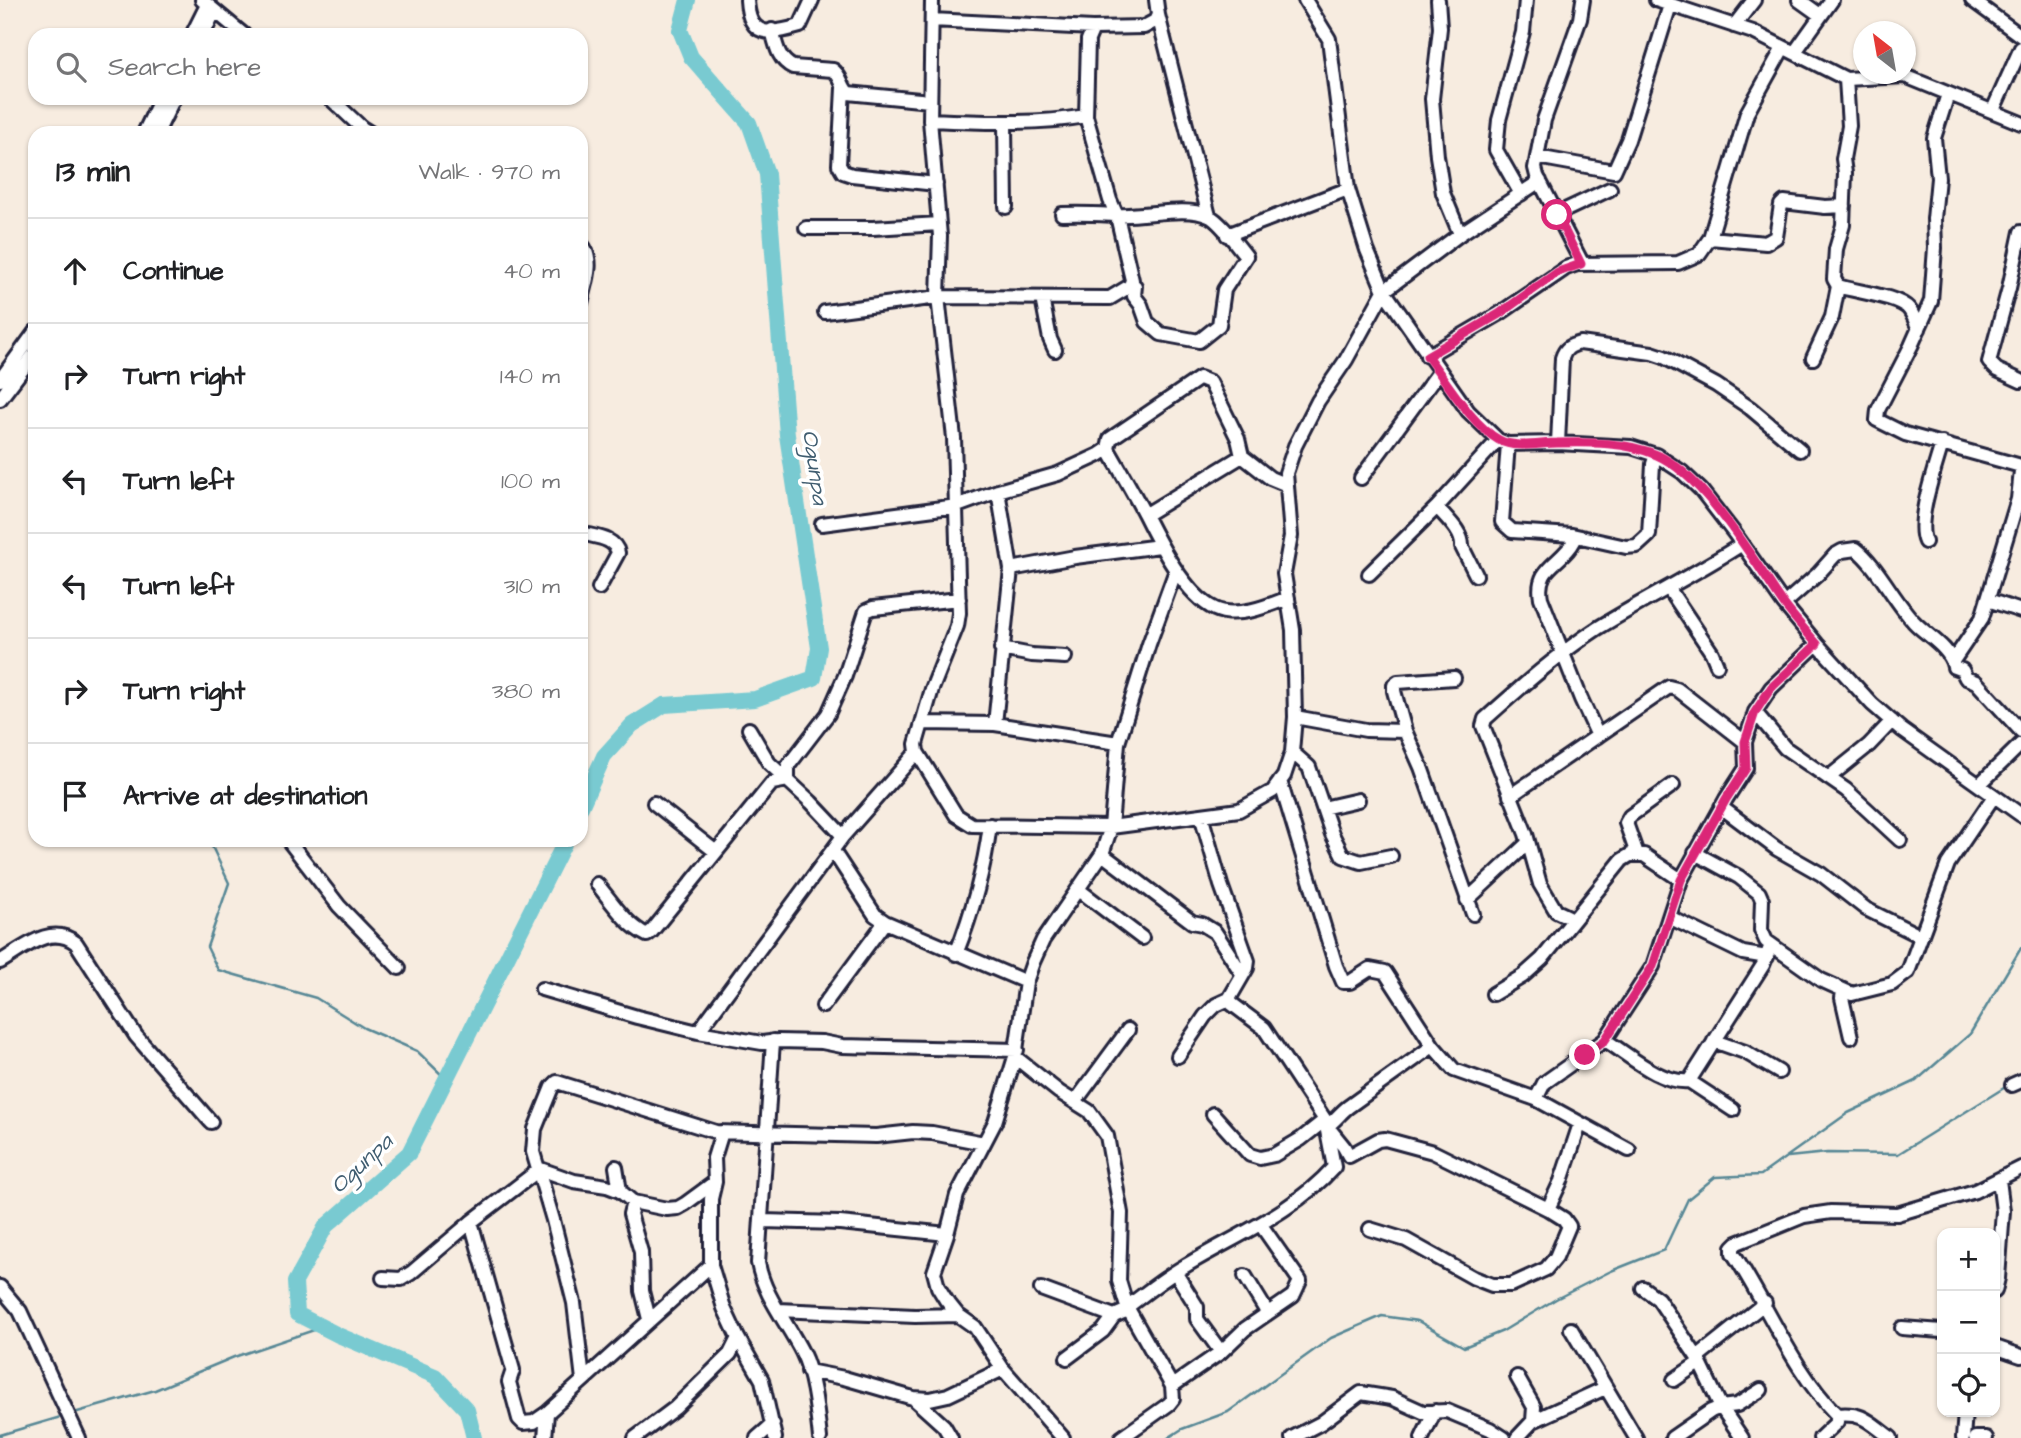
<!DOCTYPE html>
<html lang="en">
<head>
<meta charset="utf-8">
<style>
  :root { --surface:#fff; --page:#f2f2f2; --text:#202124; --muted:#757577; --line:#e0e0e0 }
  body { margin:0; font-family:"Architects Daughter",sans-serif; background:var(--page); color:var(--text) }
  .controls { position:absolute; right:21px; bottom:21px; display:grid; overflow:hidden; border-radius:14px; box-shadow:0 2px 5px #0004 }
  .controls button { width:63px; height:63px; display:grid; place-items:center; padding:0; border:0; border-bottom:2px solid var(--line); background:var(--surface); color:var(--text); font:35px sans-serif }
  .compass { position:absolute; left:1853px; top:21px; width:63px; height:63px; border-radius:50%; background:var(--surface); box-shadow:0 2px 5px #0004; rotate:329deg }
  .stop { position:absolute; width:21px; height:21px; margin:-16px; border:5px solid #db2777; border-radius:50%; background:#fff }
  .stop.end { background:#db2777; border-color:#fff; box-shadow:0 2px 7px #0008 }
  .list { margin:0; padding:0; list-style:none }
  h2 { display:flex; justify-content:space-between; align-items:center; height:91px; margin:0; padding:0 28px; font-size:30px }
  h2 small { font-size:23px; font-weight:400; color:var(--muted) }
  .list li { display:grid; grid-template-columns:46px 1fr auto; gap:21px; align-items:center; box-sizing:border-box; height:105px; padding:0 28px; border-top:2px solid var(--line) }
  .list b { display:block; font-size:26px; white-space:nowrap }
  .list em { font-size:23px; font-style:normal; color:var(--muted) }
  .icon { flex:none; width:38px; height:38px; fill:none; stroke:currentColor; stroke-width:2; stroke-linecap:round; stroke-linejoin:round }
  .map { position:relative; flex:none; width:2021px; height:1438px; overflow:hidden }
  .search { position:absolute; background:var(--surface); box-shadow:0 2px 5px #0004; left:28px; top:28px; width:560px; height:77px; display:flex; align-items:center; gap:18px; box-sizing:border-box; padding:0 24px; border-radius:21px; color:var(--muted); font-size:26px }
  .panel { position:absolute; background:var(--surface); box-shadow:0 2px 5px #0004; left:28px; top:126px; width:560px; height:721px; border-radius:21px }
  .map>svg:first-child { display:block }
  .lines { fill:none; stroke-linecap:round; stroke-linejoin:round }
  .stream { stroke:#568795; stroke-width:2.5 }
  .river { stroke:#79cad1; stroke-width:16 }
  .minor-casing { stroke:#22223b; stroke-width:18 }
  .minor { stroke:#fff; stroke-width:12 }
  .route { stroke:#db2777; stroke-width:9 }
  .labels { text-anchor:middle; stroke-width:7; stroke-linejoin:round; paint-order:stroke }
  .water-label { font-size:23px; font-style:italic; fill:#405d70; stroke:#fff }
</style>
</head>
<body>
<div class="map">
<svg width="2021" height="1438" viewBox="0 0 2021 1438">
  <rect width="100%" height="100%" fill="#f7ece0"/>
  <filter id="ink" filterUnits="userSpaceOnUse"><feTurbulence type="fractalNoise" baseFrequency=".0143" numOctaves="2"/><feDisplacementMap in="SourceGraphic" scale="14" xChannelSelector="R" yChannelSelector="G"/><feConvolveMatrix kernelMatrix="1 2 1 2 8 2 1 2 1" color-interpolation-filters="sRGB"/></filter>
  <g filter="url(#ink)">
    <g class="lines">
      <path class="stream" d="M 209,840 L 229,883 L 207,947 L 218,970 L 316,998 L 364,1028 L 417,1051 L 446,1079
        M 1788,1157 L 1827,1153 L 1898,1154 L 2007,1086
        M 74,1413 L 155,1390 L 234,1357 L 323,1327
        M 0,1435 L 64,1416
        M 1168,1438 L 1182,1429 L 1228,1412 L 1331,1338 L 1382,1316 L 1418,1321 L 1464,1347 L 1503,1331 L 1556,1299 L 1611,1271 L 1664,1250 L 1688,1199 L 1715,1177 L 1761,1175 L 1848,1113 L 1916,1081 L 1970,1034 L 2021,948"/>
      <path class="river" d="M 581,807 L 604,756 L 632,725 L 664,705 L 755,699 L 814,678 L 819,648 L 787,435 L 767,174 L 749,123 L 691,57 L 680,30 L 688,0
        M 474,1438 L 467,1410 L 435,1376 L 338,1335 L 297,1314 L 295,1282 L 326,1226 L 409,1153 L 566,840"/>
      <g class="minor-casing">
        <path id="minor" d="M 202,0 L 244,35
          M 747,0 C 749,38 769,35 800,26 L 812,0
          M 932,0 L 930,120 L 940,236 L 938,297 L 954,438 L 959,613 L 957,626 L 932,689 L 916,744 L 917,752 L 956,815 L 972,825 L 1111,827 L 1239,810 L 1273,791 L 1284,776 L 1292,752 L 1295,717 L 1293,630 L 1284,574 L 1291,536 L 1286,473 L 1295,446 L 1318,401 L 1346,360 L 1384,291 L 1460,234 L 1540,181
          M 1305,0 L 1329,39 L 1348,189 L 1367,250 L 1384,291 L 1468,411 L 1498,440 L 1508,444 L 1558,443 L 1631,447 L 1656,455 L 1682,472 L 1701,490 L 1735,534 L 1784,604 L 1817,644 L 1872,704 L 1902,730 L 2021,815
          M 1438,0 L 1440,28 L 1432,99 L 1437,156 L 1443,193 L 1460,234
          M 1656,0 L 1753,32 L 1846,79 L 1905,76 L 2021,123
          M 1799,0 L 1820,15
          M 1972,0 L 2021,36
          M 1158,15 L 1209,216
          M 932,20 L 1093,28 L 1144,27 L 1155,21 L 1158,15 L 1156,0
          M 1734,26 L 1754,0
          M 772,30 C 776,45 778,60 793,67 L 833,70 C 841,75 841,86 848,93 L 930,101
          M 192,35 L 207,5
          M 203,35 L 214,12
          M 1795,52 L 1832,0
          M 843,88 L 839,165 L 843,172 L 852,175 L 936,184
          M 1948,94 L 1934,138 L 1938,178 L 1934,219 L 1935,248 L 1931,301 L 1911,346 L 1878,410 L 1877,420 L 1905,434 L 2021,466
          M 330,98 L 362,128 L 370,133
          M 1993,110 L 2021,48
          M 930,120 C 982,122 1035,125 1086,116
          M 1005,123 L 1006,207
          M 144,133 L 161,98
          M 157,133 L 174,98
          M 1537,157 L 1614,171 L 1628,140 L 1670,5
          M 1521,194 L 1496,150 L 1499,120 L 1523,32 L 1526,0
          M 1062,214 C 1083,213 1097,214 1117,215 C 1144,217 1185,205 1209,216 C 1221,222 1236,244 1246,256 L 1224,290 L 1219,325 L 1199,341 L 1161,334 L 1147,322 L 1141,305 L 1134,296 L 1135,286 L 1130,286 L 1132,280 L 1117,216 L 1110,200 L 1086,116 L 1088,40 L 1093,28
          M 1557,214 L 1610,189
          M 806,228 L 873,228 L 939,224
          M 2021,232 L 2009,288 L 1989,362 L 1997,370 L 2021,381
          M 1227,235 L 1348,189
          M 1710,238 L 1766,243 L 1776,237 L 1781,205 L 1784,202 L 1825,207 L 1844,206
          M 581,244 C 596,260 585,284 581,303
          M 1582,263 L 1537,176 L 1535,168 L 1544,120 L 1580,19 L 1583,0
          M 1838,286 C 1856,292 1898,296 1909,309 C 1913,314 1916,323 1919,329
          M 1042,298 L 1050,339 L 1055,350
          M 825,312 L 938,297 L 1110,298 L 1130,286
          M 1427,356 L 1499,314 L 1566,268 L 1577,264 L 1678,263 L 1699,254 L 1710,238 L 1747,113 L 1783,48
          M 1813,358 L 1832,317 L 1838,286 L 1834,279 L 1836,249 L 1843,225 L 1845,173 L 1843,159 L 1849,126 L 1846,79
          M 0,380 L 35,332
          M 0,399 L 35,353
          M 1558,443 L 1562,358 C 1565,348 1570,346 1580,343 L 1652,353 L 1664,357 L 1716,385 L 1750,408 L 1800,450
          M 1508,444 L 1502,522 L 1512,531 L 1572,535 L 1626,547 L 1637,546 L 1649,535 L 1653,464 L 1656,455
          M 1108,449 C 1120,470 1133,492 1145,515 C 1159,543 1185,595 1215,609 C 1236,619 1268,606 1288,598
          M 1361,478 L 1439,372
          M 1437,507 C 1446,518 1463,532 1462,547 L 1476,575
          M 1145,515 L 1242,456
          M 822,524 L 957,506 L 998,491 L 1058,474 L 1099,455 L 1108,449 L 1110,439 L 1200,378 L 1210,382 L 1238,439 L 1242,456 L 1270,478 L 1287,485
          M 581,533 C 594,537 615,537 618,553 L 599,588
          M 1572,535 L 1574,541 C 1562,564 1535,567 1541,598 L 1581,699 L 1598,736
          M 1925,542 C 1915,522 1936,466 1942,443
          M 1011,569 L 1075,557 L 1160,546
          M 1369,574 L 1437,507 L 1498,440
          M 1669,589 L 1712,653 L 1717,665
          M 1988,600 L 2021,611
          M 1784,604 L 1818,574 L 1835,555 L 1842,551 L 1856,549 C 1877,565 1894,601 1914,622 C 1926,635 1951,648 1954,667 L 1962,670 L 1966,678 L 1976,682 L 2021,731
          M 1001,649 L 1032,655 L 1065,657
          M 1953,661 L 1982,618 L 2018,499 L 2021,471
          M 1454,678 L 1398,682 L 1394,685 L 1394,691 L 1405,731 L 1421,767 L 1473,914
          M 1755,712 L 1785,748 L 1846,790 L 1900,840
          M 1295,717 L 1366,730 L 1405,731
          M 923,723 L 995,724 L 1118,743
          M 995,724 L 1011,569 L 998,491
          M 749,729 L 769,763 L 811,802 L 843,836
          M 1292,752 L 1309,767 L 1332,834 L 1343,856 L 1361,862 L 1391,856
          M 1828,778 L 1869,745 L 1892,721
          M 1280,781 L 1336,966 L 1343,982 L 1350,982 L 1370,969 L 1385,972 L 1433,1046 L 1454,1070 L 1536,1099 L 1629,1150
          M 1979,785 L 2021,744
          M 1510,796 L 1669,687 L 1677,689 L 1745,742
          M 654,803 L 716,852
          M 1721,807 L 1777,849 L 1821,874 L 1866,909 L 1920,936
          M 1323,808 L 1358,800
          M 288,840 L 339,906 L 399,968
          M 833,851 L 875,915 L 885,922 L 1026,982
          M 1695,853 L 1739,877 L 1759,893 L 1762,900 L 1761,930 L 1766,941 L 1821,980 L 1852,994 L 1892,984 L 1908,972 L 1948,864 L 1994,796
          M 1102,854 L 1192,922 L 1202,924 L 1215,932 L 1243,975
          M 1637,854 L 1626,823 L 1630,816 L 1673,785
          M 597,884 C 612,902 626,925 647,935 L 652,931 L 772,783 L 788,780 L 788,766 L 828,714 L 845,676 L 866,611 L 873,608 L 959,599
          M 1079,890 L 1142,938
          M 1467,900 L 1528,843
          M 1669,917 L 1743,953 L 1767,957
          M 1573,919 L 1556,911 L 1540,884 L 1526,834 L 1483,726 L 1485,719 C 1521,687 1558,654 1598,628 C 1645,599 1696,574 1742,544
          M 956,954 C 973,911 984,870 990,825
          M 0,962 C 24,948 51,923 76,943 L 136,1036 L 211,1122
          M 542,989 L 637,1017 L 698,1032 L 762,1043 L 778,1041 L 822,1042 L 842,1046 L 1017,1050
          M 1843,991 L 1842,998 L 1851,1037
          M 1493,994 L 1523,976 L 1542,959 L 1622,860 L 1630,855 L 1644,855 L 1681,880
          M 823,1006 L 885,922
          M 698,1032 L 843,836 L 917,752
          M 1605,1040 C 1629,1055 1660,1084 1689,1081
          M 773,1041 L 758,1263 C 764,1296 787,1322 802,1352 C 814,1376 817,1411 820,1438
          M 1714,1041 L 1745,1052 L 1779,1072
          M 1178,1056 L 1205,1016 L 1216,1005 L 1229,999 L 1247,968 L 1248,961 L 1221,885 L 1201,815
          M 1015,1057 L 1059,1092 L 1089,1111 L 1107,1136 L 1121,1213 L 1119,1281 L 1127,1307 L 1172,1386
          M 2012,1085 L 2021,1081
          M 1536,1099 L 1544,1083 L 1605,1040 L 1653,966 L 1681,880 L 1726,799 L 1746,768 L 1745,742 L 1755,712 L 1771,688 L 1817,644
          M 1075,1102 L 1128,1030
          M 1733,1110 L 1689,1081 L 1763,965 L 1771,945
          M 1213,1114 L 1250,1155 L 1260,1158 L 1274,1155 L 1301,1139 L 1325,1120
          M 1327,1126 L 1344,1147 L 1349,1156 L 1378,1140 L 1385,1139 L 1433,1152 L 1548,1209 L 1564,1219 L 1569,1226 L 1556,1257 L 1546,1269 L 1511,1285 L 1492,1285 L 1474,1278 L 1406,1240 L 1370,1229
          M 1327,1126 C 1335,1121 1340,1113 1348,1107 L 1433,1046
          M 722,1132 L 714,1158 L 715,1182 L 711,1199 L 711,1265 L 724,1308 L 738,1338 L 762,1380 L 775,1438
          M 616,1167 L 620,1191
          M 540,1169 L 574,1181 L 607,1186 L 620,1191 L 633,1202 L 667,1209 L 678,1208 L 685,1204 L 715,1182
          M 633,1202 L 630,1214 L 641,1252 L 642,1291 L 649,1319
          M 1548,1209 L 1561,1181 L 1580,1124
          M 762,1221 L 840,1223 L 947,1234
          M 471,1222 L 513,1370 L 509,1382 L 519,1419 L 523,1423 L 534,1422 L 547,1413
          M 1175,1272 L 1197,1307 L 1197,1319 L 1221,1352
          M 1245,1276 L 1267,1312
          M 383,1278 L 401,1279 L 411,1273 L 471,1222 L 540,1169
          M 0,1287 L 20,1311 L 79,1438
          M 1643,1288 L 1658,1299 L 1697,1357 L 1721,1407 L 1742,1438
          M 1041,1289 L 1114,1316
          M 1995,1291 L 1998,1278 L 2003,1211 L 1999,1180
          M 1127,1307 C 1146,1293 1164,1278 1185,1266 C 1236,1235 1293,1213 1334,1167 L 1325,1120 L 1264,1028 L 1232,1004 L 1229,999
          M 778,1310 L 915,1316 L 958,1315
          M 1902,1328 L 1942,1331
          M 1571,1329 L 1636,1438
          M 1995,1347 L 2021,1356
          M 1697,1357 L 1765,1303
          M 1067,1358 L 1103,1331 L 1114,1316 L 1128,1310
          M 808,1371 L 844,1378 L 913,1398 L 930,1399 L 948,1395 L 1003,1369
          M 1517,1377 L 1534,1407 L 1533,1421
          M 583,1380 L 574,1303 L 553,1220 L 533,1152 L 535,1129 L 552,1087 L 557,1082 L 716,1132 L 876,1136 L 913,1132 L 932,1133 L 984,1143
          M 1674,1380 L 1700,1362
          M 913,1398 L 944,1426 L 951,1438
          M 1837,1415 C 1793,1371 1768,1306 1733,1253 L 1733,1247 L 1737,1243 L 1804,1216 L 1831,1212 L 1897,1214 L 1975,1191 L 2021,1168
          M 1837,1415 C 1864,1412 1870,1423 1891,1438
          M 545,1438 L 547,1413 L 711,1265
          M 635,1438 L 675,1408 L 730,1354 L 738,1338
          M 757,1438 L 773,1424
          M 1063,1438 L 1003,1369 L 975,1327 L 958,1315 L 946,1300 L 938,1287 L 934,1272 L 947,1234 L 957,1195 L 995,1122 L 1015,1057 L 1026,982 L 1033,962 L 1043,940 L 1102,854 L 1111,827 L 1118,743 L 1149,644 L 1176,570
          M 1121,1438 L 1169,1404 L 1173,1399 L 1172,1386 L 1221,1352 L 1245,1329 L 1293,1296 L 1300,1281 L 1261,1225
          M 1292,1438 L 1321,1423 L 1361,1393 L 1392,1398 L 1423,1412 L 1447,1411 L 1490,1429 L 1504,1438
          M 1422,1438 L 1435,1411
          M 1517,1438 L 1533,1421 L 1605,1388
          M 1672,1438 L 1711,1411 L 1721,1407 L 1737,1405 L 1761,1390
          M 1820,1438 L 1837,1422 L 1837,1415
          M 1963,1438 L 1965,1412
          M 1975,1438 L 1986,1438"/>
      </g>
      <use href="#minor" class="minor"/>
    </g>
  </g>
  <g class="lines" filter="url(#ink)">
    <path class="route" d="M 1557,215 L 1581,264 L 1558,272 L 1499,314 L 1427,356 C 1447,382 1471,424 1499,440 C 1515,449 1540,443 1557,443 C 1589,442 1627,442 1657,455 C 1705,476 1753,560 1783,603 C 1793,617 1806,631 1817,644 L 1771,688 L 1755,712 L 1745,742 L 1746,768 L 1726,799 L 1681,880 L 1653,966 L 1605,1040 L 1585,1055"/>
  </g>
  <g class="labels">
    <g class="water-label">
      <text transform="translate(816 467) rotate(82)" y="8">Ogunpa</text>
      <text transform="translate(361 1163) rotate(-43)" y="8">Ogunpa</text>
    </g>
  </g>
</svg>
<div class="controls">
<button>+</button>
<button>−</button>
<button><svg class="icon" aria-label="locate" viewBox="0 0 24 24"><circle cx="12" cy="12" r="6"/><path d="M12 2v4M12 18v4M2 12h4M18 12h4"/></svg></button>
</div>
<svg class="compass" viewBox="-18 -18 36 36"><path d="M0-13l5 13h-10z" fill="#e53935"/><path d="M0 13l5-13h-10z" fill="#757577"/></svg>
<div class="stop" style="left:1557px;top:215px"></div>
<div class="stop end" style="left:1585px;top:1055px"></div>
<div class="search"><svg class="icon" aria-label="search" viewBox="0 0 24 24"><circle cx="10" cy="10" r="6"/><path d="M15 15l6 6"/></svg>Search here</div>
<section class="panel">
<h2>13 min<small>Walk · 970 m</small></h2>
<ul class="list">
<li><svg class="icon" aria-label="ahead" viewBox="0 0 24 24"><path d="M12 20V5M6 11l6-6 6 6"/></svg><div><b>Continue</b></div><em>40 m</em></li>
<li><svg class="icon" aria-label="right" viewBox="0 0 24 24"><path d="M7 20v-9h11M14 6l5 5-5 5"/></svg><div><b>Turn right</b></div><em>140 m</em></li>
<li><svg class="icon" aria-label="left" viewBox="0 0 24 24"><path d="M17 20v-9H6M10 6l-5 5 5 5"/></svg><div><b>Turn left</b></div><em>100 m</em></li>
<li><svg class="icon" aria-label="left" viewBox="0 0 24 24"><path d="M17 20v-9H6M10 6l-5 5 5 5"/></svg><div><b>Turn left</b></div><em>310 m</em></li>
<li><svg class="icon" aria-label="right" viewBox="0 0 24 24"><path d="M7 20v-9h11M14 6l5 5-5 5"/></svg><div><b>Turn right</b></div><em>380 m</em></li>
<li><svg class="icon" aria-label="arrive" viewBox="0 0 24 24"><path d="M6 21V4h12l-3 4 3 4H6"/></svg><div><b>Arrive at destination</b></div></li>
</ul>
</section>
</div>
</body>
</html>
